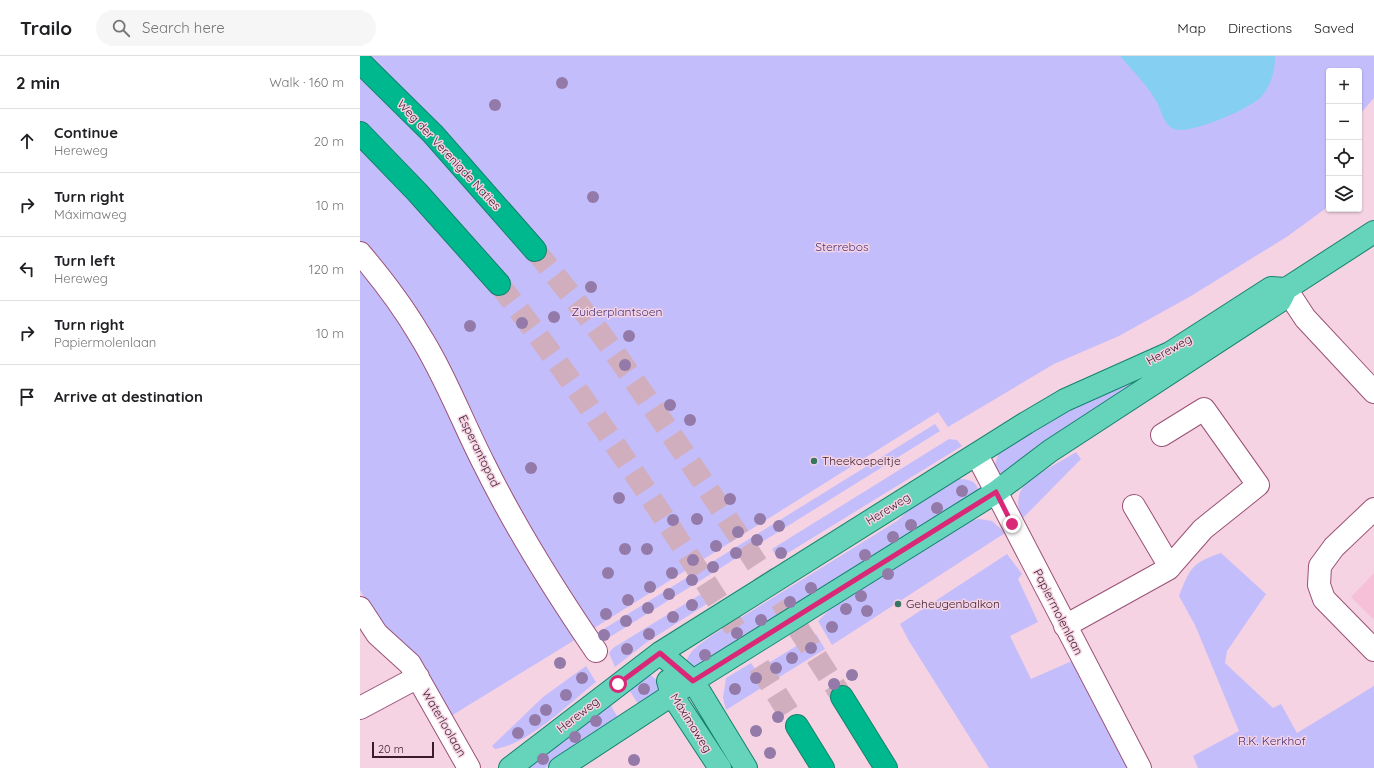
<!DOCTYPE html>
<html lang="en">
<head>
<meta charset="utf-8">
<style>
  :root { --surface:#fff; --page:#f6f6f6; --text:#202124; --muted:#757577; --line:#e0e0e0 }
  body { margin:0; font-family:Quicksand,sans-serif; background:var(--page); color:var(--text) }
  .controls { position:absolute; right:12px; top:12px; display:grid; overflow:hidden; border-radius:4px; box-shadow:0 1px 3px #0004 }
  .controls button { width:36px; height:36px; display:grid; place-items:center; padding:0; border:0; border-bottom:1px solid var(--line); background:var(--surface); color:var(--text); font:20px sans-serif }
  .scale { position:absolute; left:12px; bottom:10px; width:62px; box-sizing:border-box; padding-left:4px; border:2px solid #3b1c2c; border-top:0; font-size:11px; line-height:14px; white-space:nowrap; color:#3b1c2c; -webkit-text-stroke:3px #f5d3e2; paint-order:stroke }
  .stop { position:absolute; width:12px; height:12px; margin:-9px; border:3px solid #db2777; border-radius:50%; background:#fff }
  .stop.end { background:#db2777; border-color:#fff; box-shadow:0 1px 4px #0008 }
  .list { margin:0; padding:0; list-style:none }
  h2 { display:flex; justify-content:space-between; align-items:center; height:52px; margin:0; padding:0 16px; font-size:17px }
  h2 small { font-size:13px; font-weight:400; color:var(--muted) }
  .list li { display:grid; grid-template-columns:26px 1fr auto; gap:12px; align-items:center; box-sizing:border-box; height:64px; padding:0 16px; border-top:1px solid var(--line) }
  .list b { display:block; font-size:15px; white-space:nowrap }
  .list p { margin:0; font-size:13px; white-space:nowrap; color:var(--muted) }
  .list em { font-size:13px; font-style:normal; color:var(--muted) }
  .icon { flex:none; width:22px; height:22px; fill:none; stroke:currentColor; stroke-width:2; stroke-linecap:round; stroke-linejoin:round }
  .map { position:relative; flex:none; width:1014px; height:712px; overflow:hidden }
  header { display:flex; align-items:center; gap:24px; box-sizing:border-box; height:56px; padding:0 20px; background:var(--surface); border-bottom:1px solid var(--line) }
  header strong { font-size:19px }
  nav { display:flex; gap:22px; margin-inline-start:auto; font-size:14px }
  .search { width:280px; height:36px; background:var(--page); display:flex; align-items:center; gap:10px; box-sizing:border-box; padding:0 14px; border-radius:22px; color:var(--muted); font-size:15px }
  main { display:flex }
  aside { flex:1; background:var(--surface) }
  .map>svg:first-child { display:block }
  .built { fill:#f7c0d9 }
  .green { fill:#c4bdfc }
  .water { fill:#84cff2 }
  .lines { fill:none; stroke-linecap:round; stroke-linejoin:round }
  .highway-tunnel { stroke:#d0aebe; stroke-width:22; stroke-dasharray:22 11; stroke-linecap:butt }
  .minor-casing { stroke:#9b5177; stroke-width:24 }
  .major-casing { stroke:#15816c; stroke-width:24 }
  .highway-casing { stroke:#15816c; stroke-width:24 }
  .minor { stroke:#fff; stroke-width:22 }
  .major { stroke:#66d4bb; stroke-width:22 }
  .highway { stroke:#00b88e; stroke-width:22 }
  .tree { fill:#937aa9 }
  .route { stroke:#db2777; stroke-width:5 }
  .poi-dot { fill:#397661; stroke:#f5d3e2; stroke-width:1.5 }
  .labels { text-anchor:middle; stroke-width:3; stroke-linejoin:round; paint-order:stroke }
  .street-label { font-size:12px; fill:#3b1c2c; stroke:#f5d3e2 }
  .park-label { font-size:12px; fill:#42327b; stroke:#f5d3e2 }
  .poi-label { font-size:12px; fill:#3b1c2c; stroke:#f5d3e2; text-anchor:start }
</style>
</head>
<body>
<header>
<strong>Trailo</strong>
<div class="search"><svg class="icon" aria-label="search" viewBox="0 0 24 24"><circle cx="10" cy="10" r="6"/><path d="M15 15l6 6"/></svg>Search here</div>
<nav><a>Map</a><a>Directions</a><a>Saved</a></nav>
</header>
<main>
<aside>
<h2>2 min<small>Walk · 160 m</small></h2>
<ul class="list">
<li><svg class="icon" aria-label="ahead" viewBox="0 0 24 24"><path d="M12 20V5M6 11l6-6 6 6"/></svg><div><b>Continue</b><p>Hereweg</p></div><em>20 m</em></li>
<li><svg class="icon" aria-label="right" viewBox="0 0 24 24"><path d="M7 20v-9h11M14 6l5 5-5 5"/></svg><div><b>Turn right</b><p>Máximaweg</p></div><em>10 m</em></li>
<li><svg class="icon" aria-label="left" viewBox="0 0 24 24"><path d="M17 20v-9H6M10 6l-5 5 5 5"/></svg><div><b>Turn left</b><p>Hereweg</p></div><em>120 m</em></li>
<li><svg class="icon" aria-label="right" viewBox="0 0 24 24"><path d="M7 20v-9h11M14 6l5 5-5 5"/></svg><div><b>Turn right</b><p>Papiermolenlaan</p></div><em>10 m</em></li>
<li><svg class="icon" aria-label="arrive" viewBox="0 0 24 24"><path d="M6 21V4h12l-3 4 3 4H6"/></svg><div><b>Arrive at destination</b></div></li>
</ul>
</aside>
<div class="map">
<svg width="1014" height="712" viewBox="0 0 1014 712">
  <rect width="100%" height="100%" fill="#f5d3e2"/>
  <path class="built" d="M 1014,517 L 1014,564 L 991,541 Z"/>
  <path class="green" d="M 0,0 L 1014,0 L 1014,42 L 999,59 L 999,15 L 969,15 L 969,150 L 928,180 L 831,240 L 759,280 L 694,308 L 588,371 L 578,356 L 231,574 L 91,660 L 17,565 L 0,534 Z
    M 828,292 L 647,421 L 638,415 L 635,408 L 638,399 L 646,388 L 712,347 Z
    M 575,368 L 580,375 L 237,589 L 234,579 Z
    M 589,383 L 597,384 L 602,390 L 418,503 L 412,493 Z
    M 716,396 L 721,403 L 661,464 C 658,454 656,440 663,431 C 674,418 701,406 716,396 Z
    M 591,423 C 605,423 617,422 619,437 L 338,617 L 326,609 C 327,595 341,588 351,580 L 537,465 L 571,433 Z
    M 619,463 L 632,465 L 645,477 L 472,589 L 458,565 L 491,533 L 597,467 Z
    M 861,497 L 906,538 L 867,595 L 865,607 L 913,652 L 921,648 L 937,677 L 1014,630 L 1014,712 L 838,712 L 833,700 L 879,675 L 835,569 L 819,540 C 830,512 832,507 861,497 Z
    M 647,498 L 662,518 L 658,523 L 678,566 L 650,580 L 671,623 L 712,605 L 770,712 L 629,712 L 549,585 L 540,568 Z
    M 346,535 L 353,544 L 287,586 L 255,611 L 249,597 L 253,592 Z
    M 456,578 L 465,593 L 411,626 L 402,611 Z
    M 391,607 L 406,629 L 366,654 L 363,642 L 366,622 Z
    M 226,610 L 236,626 C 208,648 169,688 135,693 L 132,690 L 183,641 Z
    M 288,617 L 299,626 L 301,637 L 281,652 L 265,628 Z
    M 247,643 L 260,665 L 185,712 L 160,712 Z"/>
  <path class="water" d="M 760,0 L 915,0 L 915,1 C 915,15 911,30 901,41 C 889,53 830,79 814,73 C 804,69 802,57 798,48 C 788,30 773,15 760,0 Z"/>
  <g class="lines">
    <path class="highway-tunnel" d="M 175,194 C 198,223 222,252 244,282 C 328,399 405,520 482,641
      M 139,228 C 248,369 342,520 437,670"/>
    <g class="minor-casing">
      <path id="minor" d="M 0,197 C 22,223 42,249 59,278 C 85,319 102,365 124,408 C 156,473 195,535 236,595
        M 926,233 L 945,262 L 1014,336
        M 617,399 L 780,712
        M 774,450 L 810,511
        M 1014,453 L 974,491 L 960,510 L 959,529 L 964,543 L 1014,594
        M 0,552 L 17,578 L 50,608 L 109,712
        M 705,570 L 808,513 L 843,473 L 898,429 L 844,353 L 802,379
        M 0,652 L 58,621"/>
    </g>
    <g class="major-casing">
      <path id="major" d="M 300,597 L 333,625 L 386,712
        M 308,625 L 312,639 L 360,712
        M 150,712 L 300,597 L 666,367 L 705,344 L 810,297 L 911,232 L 926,233
        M 200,712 L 333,625 L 636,436 L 690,395 L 920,245 L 926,233 L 1014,176"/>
    </g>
    <g class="highway-casing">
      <path id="highway" d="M 0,6 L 73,78 L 175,194
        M 0,77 L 57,136 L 139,228
        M 482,641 L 526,712
        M 437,670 L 463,712"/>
    </g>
    <use href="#minor" class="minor"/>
    <use href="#major" class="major"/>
    <use href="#highway" class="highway"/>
  </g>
  <g class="tree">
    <circle cx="202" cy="27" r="6"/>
    <circle cx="135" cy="49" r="6"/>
    <circle cx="233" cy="141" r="6"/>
    <circle cx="231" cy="231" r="6"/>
    <circle cx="194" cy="261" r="6"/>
    <circle cx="162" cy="267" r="6"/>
    <circle cx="110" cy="270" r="6"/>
    <circle cx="269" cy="280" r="6"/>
    <circle cx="265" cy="309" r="6"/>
    <circle cx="310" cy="349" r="6"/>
    <circle cx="330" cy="364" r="6"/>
    <circle cx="171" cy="412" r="6"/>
    <circle cx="602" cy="435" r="6"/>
    <circle cx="259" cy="442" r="6"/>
    <circle cx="370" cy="443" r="6"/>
    <circle cx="577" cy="452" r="6"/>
    <circle cx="337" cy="463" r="6"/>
    <circle cx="400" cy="463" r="6"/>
    <circle cx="313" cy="464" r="6"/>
    <circle cx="551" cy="469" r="6"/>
    <circle cx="419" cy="470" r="6"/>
    <circle cx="378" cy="476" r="6"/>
    <circle cx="533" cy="481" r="6"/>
    <circle cx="397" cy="484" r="6"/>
    <circle cx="356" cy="490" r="6"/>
    <circle cx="265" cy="493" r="6"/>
    <circle cx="287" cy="493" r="6"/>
    <circle cx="376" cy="497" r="6"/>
    <circle cx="421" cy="497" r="6"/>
    <circle cx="505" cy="499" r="6"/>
    <circle cx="333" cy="504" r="6"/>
    <circle cx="353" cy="511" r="6"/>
    <circle cx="248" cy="517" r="6"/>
    <circle cx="312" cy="517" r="6"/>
    <circle cx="528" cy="518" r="6"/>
    <circle cx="332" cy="524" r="6"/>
    <circle cx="290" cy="531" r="6"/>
    <circle cx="451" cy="532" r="6"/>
    <circle cx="309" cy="538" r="6"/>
    <circle cx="501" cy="540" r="6"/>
    <circle cx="268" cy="544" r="6"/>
    <circle cx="430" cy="546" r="6"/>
    <circle cx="332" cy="549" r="6"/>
    <circle cx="288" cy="552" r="6"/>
    <circle cx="486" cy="553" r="6"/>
    <circle cx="507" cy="555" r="6"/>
    <circle cx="246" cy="558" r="6"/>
    <circle cx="313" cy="561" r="6"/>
    <circle cx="401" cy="564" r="6"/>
    <circle cx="266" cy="565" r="6"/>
    <circle cx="472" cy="571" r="6"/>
    <circle cx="377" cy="577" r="6"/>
    <circle cx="289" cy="578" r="6"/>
    <circle cx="244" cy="579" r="6"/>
    <circle cx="451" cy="592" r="6"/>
    <circle cx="267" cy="593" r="6"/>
    <circle cx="345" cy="599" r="6"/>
    <circle cx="432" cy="602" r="6"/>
    <circle cx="200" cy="607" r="6"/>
    <circle cx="416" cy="612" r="6"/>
    <circle cx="492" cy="619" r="6"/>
    <circle cx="222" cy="622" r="6"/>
    <circle cx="396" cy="622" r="6"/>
    <circle cx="474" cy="628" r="6"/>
    <circle cx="284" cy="633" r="6"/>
    <circle cx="375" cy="633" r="6"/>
    <circle cx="206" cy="639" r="6"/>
    <circle cx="186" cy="654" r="6"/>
    <circle cx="418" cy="661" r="6"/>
    <circle cx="175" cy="664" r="6"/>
    <circle cx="236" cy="665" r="6"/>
    <circle cx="396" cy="675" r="6"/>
    <circle cx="158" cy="677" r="6"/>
    <circle cx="215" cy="681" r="6"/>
    <circle cx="410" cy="697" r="6"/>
    <circle cx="183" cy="703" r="6"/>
    <circle cx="274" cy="704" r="6"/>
  </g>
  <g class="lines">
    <path class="route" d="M 258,628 L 300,597 L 333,625 L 636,436 L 652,468"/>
  </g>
  <g class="poi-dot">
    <circle cx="454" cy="405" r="4"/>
    <circle cx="538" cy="548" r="4"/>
  </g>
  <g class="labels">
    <g class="street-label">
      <text transform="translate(89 99) rotate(47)" y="4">Weg der Verenigde Naties</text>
      <text transform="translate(809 294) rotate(-29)" y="4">Hereweg</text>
      <text transform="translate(119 395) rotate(64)" y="4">Esperantopad</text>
      <text transform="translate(528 453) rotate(-32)" y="4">Hereweg</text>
      <text transform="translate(698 556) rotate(63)" y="4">Papiermolenlaan</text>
      <text transform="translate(218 659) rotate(-38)" y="4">Hereweg</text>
      <text transform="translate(84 667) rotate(60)" y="4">Waterloolaan</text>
      <text transform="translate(331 667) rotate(58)" y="4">Máximaweg</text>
    </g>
    <g class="park-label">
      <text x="482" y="195">Sterrebos</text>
      <text x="257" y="260">Zuiderplantsoen</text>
      <text x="912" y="689">R.K. Kerkhof</text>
    </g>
    <g class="poi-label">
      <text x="462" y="409">Theekoepeltje</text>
      <text x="546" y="552">Geheugenbalkon</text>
    </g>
  </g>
</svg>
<div class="controls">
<button>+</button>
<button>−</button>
<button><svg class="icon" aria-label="locate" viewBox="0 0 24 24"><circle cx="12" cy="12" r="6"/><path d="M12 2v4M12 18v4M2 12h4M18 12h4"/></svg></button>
<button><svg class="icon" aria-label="layers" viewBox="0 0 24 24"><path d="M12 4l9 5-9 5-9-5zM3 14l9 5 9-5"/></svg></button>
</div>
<div class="scale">20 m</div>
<div class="stop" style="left:258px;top:628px"></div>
<div class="stop end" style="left:652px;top:468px"></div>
</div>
</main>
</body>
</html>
